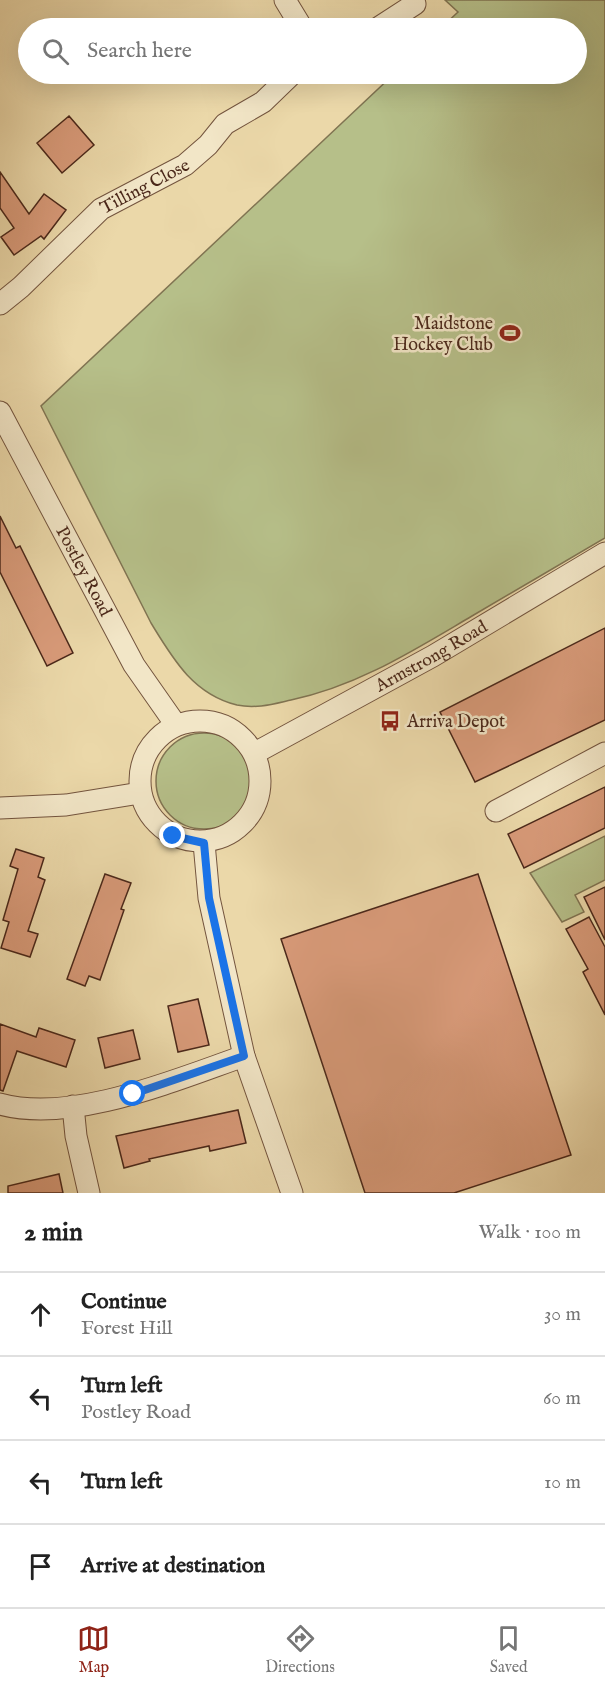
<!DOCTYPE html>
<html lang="en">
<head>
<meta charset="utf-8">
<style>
  :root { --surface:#fff; --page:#f2f2f2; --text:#222; --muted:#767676; --line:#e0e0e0; --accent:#8f2418 }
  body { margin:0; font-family:"IM FELL English",serif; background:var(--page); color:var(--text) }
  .stop { position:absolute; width:18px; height:18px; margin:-14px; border:4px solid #1a73e8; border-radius:50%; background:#fff }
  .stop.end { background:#1a73e8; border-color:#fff; box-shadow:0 2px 6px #0008 }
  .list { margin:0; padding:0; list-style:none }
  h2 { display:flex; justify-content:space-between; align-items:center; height:78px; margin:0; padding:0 24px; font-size:26px }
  h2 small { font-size:20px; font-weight:400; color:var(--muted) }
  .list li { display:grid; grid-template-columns:39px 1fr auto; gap:18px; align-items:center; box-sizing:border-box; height:84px; padding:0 24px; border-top:2px solid var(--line) }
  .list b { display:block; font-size:22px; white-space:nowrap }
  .list p { margin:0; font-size:20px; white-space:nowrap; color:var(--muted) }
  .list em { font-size:20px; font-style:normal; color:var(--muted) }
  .icon { flex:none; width:33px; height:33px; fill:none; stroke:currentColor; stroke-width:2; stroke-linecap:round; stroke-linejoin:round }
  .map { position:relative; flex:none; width:605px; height:1193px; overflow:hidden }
  .search { position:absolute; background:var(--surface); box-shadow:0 6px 24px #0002; left:18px; right:18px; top:18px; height:66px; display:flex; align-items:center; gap:15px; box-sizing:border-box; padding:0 21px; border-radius:33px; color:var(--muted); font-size:22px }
  .sheet { height:414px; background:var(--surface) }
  nav { display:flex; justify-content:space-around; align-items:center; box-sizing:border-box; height:84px; border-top:2px solid var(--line); background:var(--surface); font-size:16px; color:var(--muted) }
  nav a { display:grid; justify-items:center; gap:3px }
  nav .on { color:var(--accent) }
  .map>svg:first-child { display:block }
  .green { fill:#b6bf89; stroke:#807452; stroke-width:1.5 }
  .building { fill:#d89a79; stroke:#4b281a; stroke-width:1.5 }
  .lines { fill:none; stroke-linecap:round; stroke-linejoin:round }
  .street-casing { stroke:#73543e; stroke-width:23 }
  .street { stroke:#f2e6c7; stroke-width:21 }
  .route { stroke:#1a73e8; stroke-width:8 }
  .labels { text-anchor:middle; stroke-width:5; stroke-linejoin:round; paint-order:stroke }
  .street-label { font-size:18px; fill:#4b281a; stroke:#f2e6c7 }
  .poi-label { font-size:18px; fill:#4b281a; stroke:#f2e6c7; text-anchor:end }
</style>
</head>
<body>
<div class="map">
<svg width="605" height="1193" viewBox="0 0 605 1193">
  <rect width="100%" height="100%" fill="#ebd8a9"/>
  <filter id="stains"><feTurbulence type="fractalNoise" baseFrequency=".00333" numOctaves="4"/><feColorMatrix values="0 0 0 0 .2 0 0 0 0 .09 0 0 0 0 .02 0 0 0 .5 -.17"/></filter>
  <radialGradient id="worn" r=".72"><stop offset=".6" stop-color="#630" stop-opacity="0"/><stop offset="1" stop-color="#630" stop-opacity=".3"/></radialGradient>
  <path class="green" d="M 445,0 L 605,0 L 605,538 C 561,564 516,590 472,616 C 414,650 358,686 291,700 C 273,704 256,709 237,705 C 193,694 173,659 151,623 L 41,406 L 394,74 L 576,74 L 576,28 L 441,28 L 458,12 Z
    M156 781a48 48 0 1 1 96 0a48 48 0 1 1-96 0Z
    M 605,836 L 605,880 L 575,895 L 584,912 L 562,922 L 530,873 Z"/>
  <path class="building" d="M 69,116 L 94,145 L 62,173 L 37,143 Z
    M 0,172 L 29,214 L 44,194 L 66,210 L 44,239 L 41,236 L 14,255 L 1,237 L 14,228 L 0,208 Z
    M 0,516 L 16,548 L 20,546 L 73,653 L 47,666 L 0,572 Z
    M 605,628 L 605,720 L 475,782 L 440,712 Z
    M 605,787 L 605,828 L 524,868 L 508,834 Z
    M 16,849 L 44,858 L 38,877 L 45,880 L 28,931 L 38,934 L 30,957 L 1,948 L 9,922 L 3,920 L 18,869 L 10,866 Z
    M 105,874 L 131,883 L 121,909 L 124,910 L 100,980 L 89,976 L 85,986 L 67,979 Z
    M 478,874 L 571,1155 L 454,1193 L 365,1193 L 281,939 Z
    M 605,887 L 605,940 L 584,897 Z
    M 589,917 L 605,947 L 605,1015 L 583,972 L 588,969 L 566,929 Z
    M 198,999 L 209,1045 L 178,1052 L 168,1006 Z
    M 0,1024 L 36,1037 L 39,1028 L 75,1040 L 66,1067 L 17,1051 L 3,1091 L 0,1090 Z
    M 133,1030 L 140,1059 L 105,1068 L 98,1038 Z
    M 238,1110 L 246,1143 L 210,1151 L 209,1146 L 149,1159 L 150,1161 L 124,1168 L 116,1136 Z
    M 59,1174 L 63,1193 L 8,1193 L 8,1186 Z"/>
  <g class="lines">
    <g class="street-casing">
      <g id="street">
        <path d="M 285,0 L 302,28"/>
        <path d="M 378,28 L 415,4"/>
        <path id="s1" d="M 0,304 L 21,287 L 101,209 L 185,165 L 208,145 L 225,124 L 263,102 L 292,74"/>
        <path id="s2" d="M 0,412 L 134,665 L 176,725"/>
        <circle cx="200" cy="781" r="60"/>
        <path id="s3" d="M 255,753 L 433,656 L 605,553"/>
        <path d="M 0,808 L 66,805 L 140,793"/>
        <path d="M 496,811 L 605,753"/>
        <path d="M 204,843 L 209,898 L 244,1056 L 292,1193"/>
        <path d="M 0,1104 C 72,1124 175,1080 244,1056"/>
        <path d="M 73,1106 L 76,1136 L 89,1193"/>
      </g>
    </g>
    <use href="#street" class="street"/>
  </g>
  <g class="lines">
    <path class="route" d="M 133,1094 L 244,1056 L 209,898 L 204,843 L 173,836"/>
  </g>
  <defs>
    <g id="stadium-bare" transform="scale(1.62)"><path d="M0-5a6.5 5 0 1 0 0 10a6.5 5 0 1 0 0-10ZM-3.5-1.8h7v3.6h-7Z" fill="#8f2418" stroke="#f2e6c7" stroke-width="2.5" paint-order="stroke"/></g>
    <g id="bus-bare" transform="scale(1.62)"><path d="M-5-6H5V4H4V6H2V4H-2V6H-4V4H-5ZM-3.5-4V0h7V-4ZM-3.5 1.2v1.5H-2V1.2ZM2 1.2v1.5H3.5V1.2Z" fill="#8f2418" stroke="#f2e6c7" stroke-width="2.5" paint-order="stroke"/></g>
  </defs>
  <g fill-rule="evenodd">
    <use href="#stadium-bare" x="510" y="333"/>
    <use href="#bus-bare" x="390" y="721"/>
  </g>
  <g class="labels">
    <g class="street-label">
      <text dy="6" stroke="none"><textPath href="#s1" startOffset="188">Tilling Close</textPath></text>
      <text dy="6" stroke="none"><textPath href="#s2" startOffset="180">Postley Road</textPath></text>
      <text dy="6" stroke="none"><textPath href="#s3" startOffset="201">Armstrong Road</textPath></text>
    </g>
    <g class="poi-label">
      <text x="493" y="329">Maidstone<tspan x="493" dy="21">Hockey Club</tspan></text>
      <text x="407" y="727" text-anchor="start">Arriva Depot</text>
    </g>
  </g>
  <rect width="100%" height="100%" filter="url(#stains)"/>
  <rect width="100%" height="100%" fill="url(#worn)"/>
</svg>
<div class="stop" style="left:133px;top:1094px"></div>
<div class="stop end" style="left:173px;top:836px"></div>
<div class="search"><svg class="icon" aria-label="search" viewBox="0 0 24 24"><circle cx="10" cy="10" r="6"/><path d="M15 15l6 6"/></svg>Search here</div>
</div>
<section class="sheet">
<h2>2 min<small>Walk · 100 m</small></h2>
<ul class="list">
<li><svg class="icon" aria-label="ahead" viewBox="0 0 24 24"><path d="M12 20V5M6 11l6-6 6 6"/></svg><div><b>Continue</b><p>Forest Hill</p></div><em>30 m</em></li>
<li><svg class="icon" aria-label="left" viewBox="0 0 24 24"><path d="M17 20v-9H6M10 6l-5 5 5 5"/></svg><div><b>Turn left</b><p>Postley Road</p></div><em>60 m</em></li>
<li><svg class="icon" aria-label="left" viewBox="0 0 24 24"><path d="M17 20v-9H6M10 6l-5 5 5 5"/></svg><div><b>Turn left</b></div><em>10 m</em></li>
<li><svg class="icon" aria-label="arrive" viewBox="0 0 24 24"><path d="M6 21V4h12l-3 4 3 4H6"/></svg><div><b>Arrive at destination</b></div></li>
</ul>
</section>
<nav>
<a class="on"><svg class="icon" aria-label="map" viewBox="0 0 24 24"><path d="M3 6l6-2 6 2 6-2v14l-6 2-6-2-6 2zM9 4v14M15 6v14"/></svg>Map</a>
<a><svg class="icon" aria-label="directions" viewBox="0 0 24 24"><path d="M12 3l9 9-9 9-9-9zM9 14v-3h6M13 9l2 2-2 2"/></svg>Directions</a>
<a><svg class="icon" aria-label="saved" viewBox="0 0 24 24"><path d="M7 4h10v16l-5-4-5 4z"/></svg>Saved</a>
</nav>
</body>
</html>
